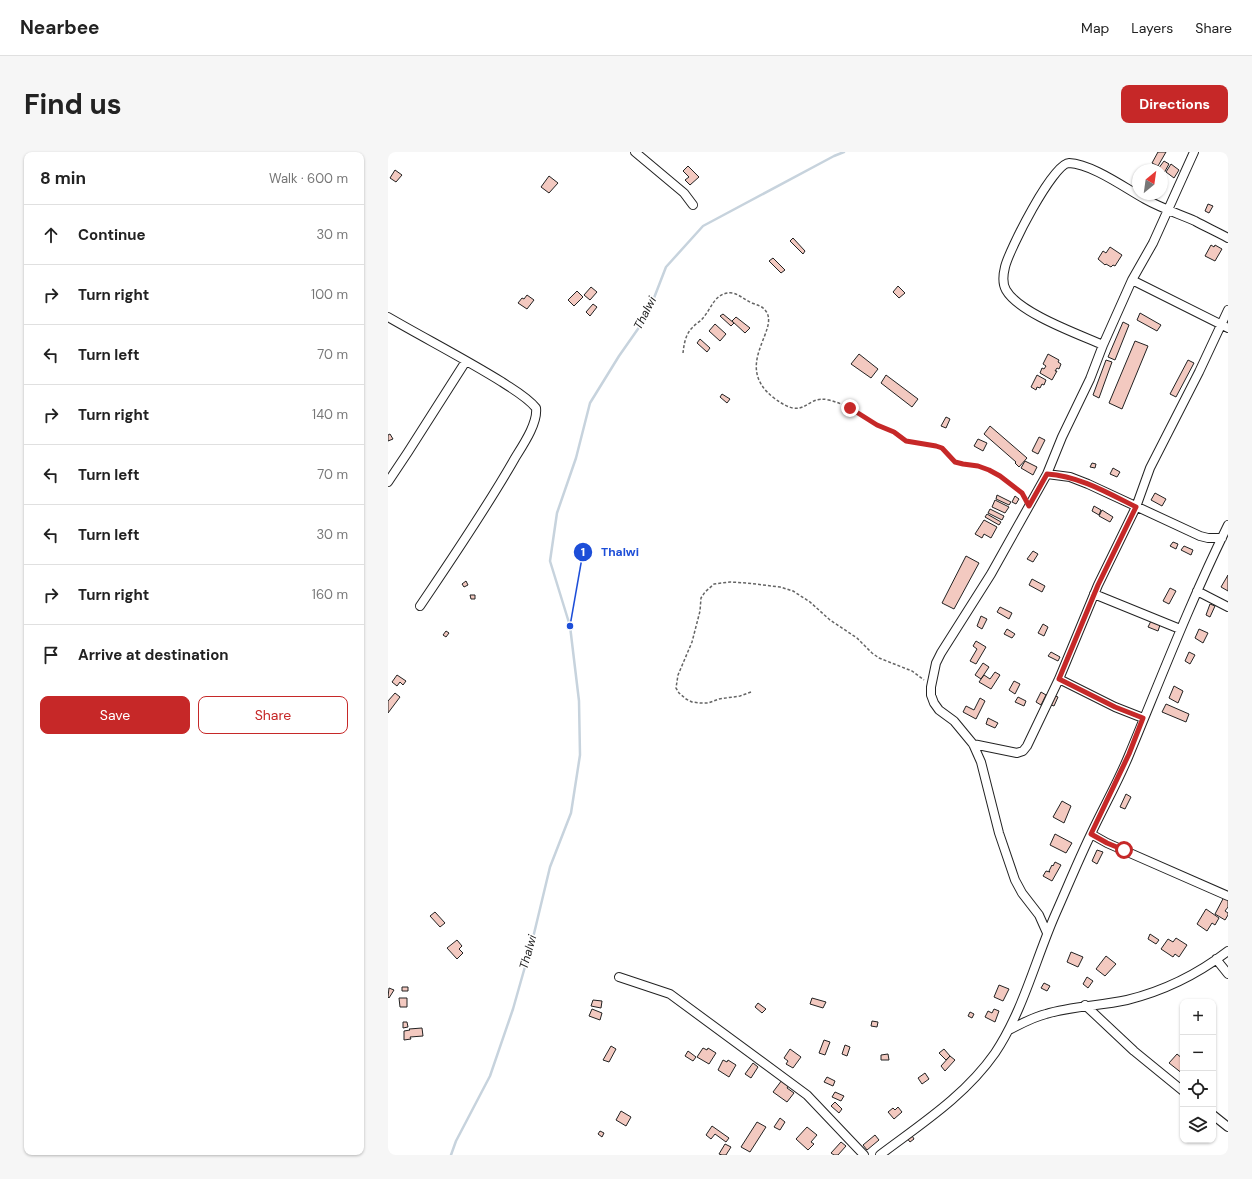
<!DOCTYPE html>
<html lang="en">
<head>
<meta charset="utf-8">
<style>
  :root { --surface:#fff; --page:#f6f6f6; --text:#222; --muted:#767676; --line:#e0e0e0; --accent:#c62828 }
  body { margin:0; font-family:"DM Sans",sans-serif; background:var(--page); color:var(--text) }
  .controls { position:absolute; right:12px; bottom:12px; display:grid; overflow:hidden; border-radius:8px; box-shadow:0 1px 3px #0004 }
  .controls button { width:36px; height:36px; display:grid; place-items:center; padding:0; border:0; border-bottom:1px solid var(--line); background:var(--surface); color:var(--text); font:20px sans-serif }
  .compass { position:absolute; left:744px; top:12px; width:36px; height:36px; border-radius:50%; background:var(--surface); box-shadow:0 1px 3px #0004; rotate:29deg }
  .stop { position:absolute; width:12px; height:12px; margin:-9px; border:3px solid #c62828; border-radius:50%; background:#fff }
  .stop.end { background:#c62828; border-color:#fff; box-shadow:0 1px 4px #0008 }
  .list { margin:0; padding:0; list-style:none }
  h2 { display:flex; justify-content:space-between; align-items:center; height:52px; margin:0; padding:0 16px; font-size:17px }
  h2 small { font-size:13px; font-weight:400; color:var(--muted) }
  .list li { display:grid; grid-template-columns:26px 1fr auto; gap:12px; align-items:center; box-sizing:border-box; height:60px; padding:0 16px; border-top:1px solid var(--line) }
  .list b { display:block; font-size:15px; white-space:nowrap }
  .list em { font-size:13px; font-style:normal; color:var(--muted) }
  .actions { display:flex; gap:8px; padding:12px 16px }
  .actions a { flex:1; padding:9px 0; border:1px solid var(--accent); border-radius:8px; text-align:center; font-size:14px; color:var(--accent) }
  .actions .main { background:var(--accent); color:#fff }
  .icon { flex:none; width:22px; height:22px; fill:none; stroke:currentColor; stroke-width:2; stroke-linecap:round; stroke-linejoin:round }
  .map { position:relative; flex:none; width:840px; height:1003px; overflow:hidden; border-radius:8px }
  header { display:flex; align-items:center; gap:24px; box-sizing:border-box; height:56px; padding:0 20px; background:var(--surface); border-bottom:1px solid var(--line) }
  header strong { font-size:19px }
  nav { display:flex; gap:22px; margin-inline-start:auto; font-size:14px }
  .intro { display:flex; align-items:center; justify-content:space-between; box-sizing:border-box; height:96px; padding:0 24px }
  h1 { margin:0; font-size:28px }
  .button { padding:10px 18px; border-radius:8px; background:var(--accent); color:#fff; font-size:14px; font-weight:700 }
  main { display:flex; gap:24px; padding:0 24px }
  aside { flex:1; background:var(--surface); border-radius:8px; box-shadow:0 1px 3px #0004 }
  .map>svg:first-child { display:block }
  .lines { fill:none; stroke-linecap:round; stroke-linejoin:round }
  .stream { stroke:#c7d3dd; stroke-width:2.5 }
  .building { fill:#f3c9c0; stroke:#222 }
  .minor-casing { stroke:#222; stroke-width:10 }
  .path { stroke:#646464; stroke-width:1.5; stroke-dasharray:3 2; stroke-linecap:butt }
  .minor { stroke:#fff; stroke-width:8 }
  .route { stroke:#c62828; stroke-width:5 }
  .labels { text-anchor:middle; stroke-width:3; stroke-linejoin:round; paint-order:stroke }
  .water-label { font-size:12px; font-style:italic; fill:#222; stroke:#fff }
  .leader { fill:none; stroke:#1d4ed8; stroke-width:1.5 }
  .callout-dot { fill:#1d4ed8; stroke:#fff; stroke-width:1.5 }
  .mark-label { font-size:12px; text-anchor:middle; font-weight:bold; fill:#fff }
  .callout-label { font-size:12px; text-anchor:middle; font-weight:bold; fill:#1d4ed8; stroke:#fff; stroke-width:3; stroke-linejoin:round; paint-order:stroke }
</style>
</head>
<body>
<header>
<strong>Nearbee</strong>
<nav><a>Map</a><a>Layers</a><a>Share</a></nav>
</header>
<div class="intro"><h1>Find us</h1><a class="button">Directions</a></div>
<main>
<aside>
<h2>8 min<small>Walk · 600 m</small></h2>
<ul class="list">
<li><svg class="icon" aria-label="ahead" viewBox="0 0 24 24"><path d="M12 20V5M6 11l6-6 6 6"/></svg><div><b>Continue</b></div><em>30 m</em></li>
<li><svg class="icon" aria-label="right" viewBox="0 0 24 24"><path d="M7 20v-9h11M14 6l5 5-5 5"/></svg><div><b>Turn right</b></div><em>100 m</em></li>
<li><svg class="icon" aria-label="left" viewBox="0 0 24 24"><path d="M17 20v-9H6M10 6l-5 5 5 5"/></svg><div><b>Turn left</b></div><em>70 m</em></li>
<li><svg class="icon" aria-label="right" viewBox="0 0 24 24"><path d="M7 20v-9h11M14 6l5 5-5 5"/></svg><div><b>Turn right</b></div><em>140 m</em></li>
<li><svg class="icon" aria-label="left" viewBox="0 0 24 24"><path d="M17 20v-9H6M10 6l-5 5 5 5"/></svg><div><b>Turn left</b></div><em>70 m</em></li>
<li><svg class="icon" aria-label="left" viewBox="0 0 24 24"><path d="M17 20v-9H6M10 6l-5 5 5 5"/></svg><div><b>Turn left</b></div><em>30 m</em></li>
<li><svg class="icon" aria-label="right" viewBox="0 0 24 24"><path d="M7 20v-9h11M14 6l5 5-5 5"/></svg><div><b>Turn right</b></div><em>160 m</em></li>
<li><svg class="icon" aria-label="arrive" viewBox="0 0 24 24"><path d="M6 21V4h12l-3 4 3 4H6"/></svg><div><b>Arrive at destination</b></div></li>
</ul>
<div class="actions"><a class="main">Save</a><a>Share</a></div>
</aside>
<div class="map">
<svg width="840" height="1003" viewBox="0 0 840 1003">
  <rect width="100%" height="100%" fill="#fff"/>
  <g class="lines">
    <path class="stream" d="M 63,1003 L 68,989 L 102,924 L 125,857 L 144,790 L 162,715 L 183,661 L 192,603 L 191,549 L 182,474 L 162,409 L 169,361 L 188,306 L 202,251 L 231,204 L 259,164 L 278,115 L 315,74 L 446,4 L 456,0"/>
  </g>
  <path class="building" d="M 770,0 L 778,0 L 770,14 L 764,11 Z
    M 776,9 L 781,12 L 776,21 L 774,18 L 770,17 Z
    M 783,12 L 791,18 L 786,26 L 778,20 Z
    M 300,14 L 311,25 L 302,33 L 297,28 L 301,25 L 295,19 Z
    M 7,18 L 14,23 L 8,30 L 2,26 Z
    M 161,24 L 170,31 L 161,41 L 153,35 Z
    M 820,52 L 825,54 L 821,61 L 817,59 Z
    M 405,86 L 417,99 L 415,102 L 402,89 Z
    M 823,93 L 826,95 L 827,93 L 834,97 L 827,109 L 817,104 Z
    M 722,95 L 734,103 L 727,114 L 725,113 L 723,115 L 718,112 L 717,113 L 710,107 L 715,99 L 718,101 Z
    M 385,106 L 397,118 L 393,121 L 381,109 Z
    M 510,134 L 517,141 L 511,146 L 505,140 Z
    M 203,135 L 209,140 L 202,148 L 196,143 Z
    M 189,139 L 195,145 L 186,154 L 180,148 Z
    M 139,143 L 146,148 L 139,157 L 130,151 L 134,146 L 136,147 Z
    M 205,152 L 209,155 L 202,164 L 198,160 Z
    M 752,161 L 773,173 L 769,179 L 749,168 Z
    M 335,162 L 346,171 L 343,174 L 332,164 Z
    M 348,165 L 362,176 L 357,181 L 344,169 Z
    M 735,170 L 741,173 L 727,208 L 720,205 Z
    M 327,172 L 338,182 L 332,189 L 321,179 Z
    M 312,187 L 322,196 L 319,200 L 309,191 Z
    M 747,189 L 760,194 L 734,257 L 721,251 Z
    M 471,202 L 490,217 L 483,226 L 463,212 Z
    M 660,202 L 671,208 L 670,210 L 673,212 L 671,217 L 669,216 L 667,219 L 669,219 L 664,228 L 652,221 L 654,216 L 656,217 L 658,214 L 655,212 Z
    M 718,208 L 724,210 L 711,246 L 705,243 Z
    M 800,208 L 806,211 L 788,245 L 782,242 Z
    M 498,223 L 530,247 L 524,255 L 493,231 Z
    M 649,223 L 658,228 L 656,233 L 654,232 L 652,236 L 649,235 L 648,238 L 643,235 Z
    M 334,242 L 342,247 L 339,251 L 332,245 Z
    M 558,265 L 562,267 L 558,276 L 553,274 Z
    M 602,274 L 639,306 L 631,315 L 627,311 L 628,310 L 596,282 Z
    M 2,282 L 5,287 L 0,289 L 0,283 Z
    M 651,285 L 657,288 L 650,302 L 644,299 Z
    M 590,287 L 599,291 L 595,299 L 586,294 Z
    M 637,309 L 649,315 L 645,323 L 633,316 Z
    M 704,311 L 708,312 L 707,316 L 702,315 Z
    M 725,316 L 732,320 L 729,325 L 722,322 Z
    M 767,341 L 778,347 L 774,354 L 763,348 Z
    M 609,343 L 623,350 L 621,353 L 608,347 Z
    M 627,344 L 631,347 L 628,352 L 624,350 Z
    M 607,348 L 621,355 L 617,361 L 604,355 Z
    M 706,354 L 713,358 L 711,363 L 704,359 Z
    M 602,357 L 616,364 L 614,368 L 600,361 Z
    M 714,358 L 725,365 L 722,370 L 711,364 Z
    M 599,362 L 613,370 L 611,373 L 597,365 Z
    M 596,368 L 609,375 L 603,386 L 596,382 L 594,386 L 587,382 Z
    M 785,390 L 790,392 L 788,397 L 782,394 Z
    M 796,394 L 805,398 L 803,403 L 793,398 Z
    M 645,399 L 650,402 L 645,410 L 639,407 Z
    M 578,404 L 591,411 L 566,457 L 554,451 Z
    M 840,423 L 840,439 L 833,435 Z
    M 644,427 L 657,434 L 654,440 L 641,433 Z
    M 78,429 L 80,433 L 76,435 L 74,432 Z
    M 782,436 L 788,439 L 781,452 L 775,449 Z
    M 82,443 L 87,443 L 87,447 L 83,447 Z
    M 822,452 L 827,454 L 822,465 L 818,463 Z
    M 612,455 L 624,461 L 621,467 L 609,460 Z
    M 593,464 L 599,467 L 594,477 L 589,474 Z
    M 763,469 L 772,473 L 770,479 L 760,475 Z
    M 655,472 L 660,475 L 656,484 L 650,481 Z
    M 619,477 L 627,482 L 624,486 L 616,482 Z
    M 811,477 L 820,481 L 815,491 L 807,486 Z
    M 58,479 L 61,481 L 58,485 L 55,483 Z
    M 588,489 L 598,495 L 588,512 L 582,509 L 589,497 L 585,494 Z
    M 663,500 L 672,505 L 670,509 L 660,504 Z
    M 801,500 L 807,503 L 802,512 L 797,509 Z
    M 595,511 L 601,515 L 593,527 L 587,523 Z
    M 607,520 L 612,523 L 603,537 L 591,530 L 596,523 L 602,527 Z
    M 9,523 L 18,529 L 15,533 L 12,530 L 9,534 L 4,530 Z
    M 626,529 L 632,532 L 627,542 L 621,538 Z
    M 786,534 L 795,539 L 790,551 L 781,546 Z
    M 653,540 L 658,543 L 653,553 L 648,550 Z
    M 7,541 L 12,545 L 0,561 L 0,549 Z
    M 665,543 L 670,545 L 666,554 L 661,552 Z
    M 630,545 L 638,549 L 636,554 L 627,550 Z
    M 592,546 L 597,549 L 588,567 L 575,560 L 578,554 L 586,558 Z
    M 778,552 L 801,562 L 798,570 L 774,560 Z
    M 600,566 L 610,571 L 607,576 L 598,572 Z
    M 738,642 L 743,645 L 737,657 L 732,655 Z
    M 674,649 L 683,654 L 676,671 L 665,665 Z
    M 667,682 L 684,691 L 678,701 L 662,693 Z
    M 709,698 L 715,700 L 709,712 L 704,709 Z
    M 667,710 L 673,713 L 664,729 L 655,724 L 658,719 L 662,720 L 661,719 L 664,713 L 665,714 Z
    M 837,743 L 840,745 L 840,755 L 837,759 L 840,761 L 840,763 L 837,768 L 827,762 Z
    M 818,757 L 831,766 L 827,773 L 824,771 L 819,779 L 809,772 Z
    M 47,760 L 57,771 L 52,775 L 42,764 Z
    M 762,782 L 771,788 L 768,792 L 760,787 Z
    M 788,786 L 799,793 L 791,805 L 787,802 L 785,805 L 773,797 L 780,787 L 785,790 Z
    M 69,788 L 74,794 L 71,797 L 75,801 L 69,807 L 59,796 Z
    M 683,800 L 695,805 L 690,815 L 679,810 Z
    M 718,804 L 728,812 L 717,824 L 708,817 Z
    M 699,825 L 705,829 L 700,836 L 695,832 Z
    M 656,831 L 662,834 L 659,839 L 653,836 Z
    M 611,833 L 621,837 L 615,849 L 606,845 Z
    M 14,835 L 20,835 L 20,839 L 14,839 Z
    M 1,836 L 6,838 L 1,846 L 0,845 Z
    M 11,846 L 19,846 L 19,855 L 12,855 Z
    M 424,846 L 438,850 L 435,856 L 422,852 Z
    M 205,848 L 214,849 L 213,856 L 203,854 Z
    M 370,851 L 378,857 L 374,861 L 367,855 Z
    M 204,857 L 214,861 L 212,868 L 201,864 Z
    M 606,857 L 611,859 L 607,870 L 597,865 L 600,859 L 604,861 Z
    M 582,860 L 586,862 L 584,866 L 580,864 Z
    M 484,869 L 490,870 L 489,875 L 483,874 Z
    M 15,870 L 19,870 L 20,875 L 15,876 Z
    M 34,876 L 35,884 L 22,885 L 23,887 L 16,888 L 16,879 L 22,878 L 21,877 Z
    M 436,888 L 442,890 L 437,903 L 431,901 Z
    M 457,893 L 462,895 L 459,904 L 454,902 Z
    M 223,894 L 228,897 L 221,910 L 215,908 Z
    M 315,896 L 319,898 L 320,896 L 328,901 L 321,912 L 309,905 Z
    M 402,897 L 413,905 L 405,916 L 398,912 L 400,909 L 396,906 Z
    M 556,897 L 562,904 L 558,908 L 551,901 Z
    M 300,899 L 308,905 L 305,909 L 297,904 Z
    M 500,902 L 501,908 L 493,908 L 493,903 Z
    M 789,902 L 795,907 L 795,922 L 781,911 Z
    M 562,904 L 567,908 L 557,919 L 553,914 Z
    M 335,908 L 339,910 L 340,908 L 348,913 L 341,925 L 330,918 Z
    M 365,911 L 370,915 L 363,926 L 357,922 Z
    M 537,921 L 541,927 L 534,932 L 530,926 Z
    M 439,925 L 447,929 L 445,934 L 436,930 Z
    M 394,928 L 401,933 L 399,936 L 406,941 L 399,950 L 385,940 Z
    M 447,940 L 456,944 L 453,949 L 444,945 Z
    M 447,950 L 454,957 L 451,961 L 443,954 Z
    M 510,955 L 514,960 L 506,967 L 500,960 L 505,956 L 507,958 Z
    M 233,959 L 243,965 L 238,974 L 228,968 Z
    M 392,966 L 397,970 L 392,978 L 386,975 Z
    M 369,970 L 378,975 L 362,1000 L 353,995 Z
    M 324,974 L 341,986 L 338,990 L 327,982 L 323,987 L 318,983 Z
    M 419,975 L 429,983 L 423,990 L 426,992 L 420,998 L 408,987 Z
    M 212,979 L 216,981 L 214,985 L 210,982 Z
    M 523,982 L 526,987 L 522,990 L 518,985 Z
    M 487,983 L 491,988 L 479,998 L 475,993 Z
    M 453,990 L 458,994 L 450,1003 L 446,1003 L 443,1001 Z
    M 337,992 L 343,995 L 338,1003 L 334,1003 L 331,1002 Z"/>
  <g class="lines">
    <g class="minor-casing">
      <path id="minor" d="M 247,0 L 296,41 L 305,53
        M 744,128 L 765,91 L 806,0
        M 0,165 C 38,187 77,207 114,230 C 126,238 139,245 148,256 C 150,271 135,293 127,306 C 98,357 65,405 32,454
        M 715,193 C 690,182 631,161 618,138 C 614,131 615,123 617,115 C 621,98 665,11 681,11 C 704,12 737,36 757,47 C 773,56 791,62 807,69 C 818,75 829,80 840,86
        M 659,322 L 682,325 L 700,332 L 812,384 L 820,386 L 834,386
        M 0,330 L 20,300 L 78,209
        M 809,439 L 840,455
        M 706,442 L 792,477
        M 671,527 L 727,555 L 755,566
        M 585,592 L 629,601 L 635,599 L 639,594 L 671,527 L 710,433 L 748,355 L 762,316 L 811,220 L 840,158
        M 703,682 L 719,691 L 840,744
        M 659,781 L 651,763 L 634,741 L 627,728 L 611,681 L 593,610 L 585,592 L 566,569 L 551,558 L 546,551 L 543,543 L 543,535 L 548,511 L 553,501 L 603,422 L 659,322 L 674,285 L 702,227 L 715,193 L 744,128 L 840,176
        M 828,807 L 840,822
        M 231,825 L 282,842 L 419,943 L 476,1003
        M 697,853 L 746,899 L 795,939
        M 621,878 C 633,872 645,865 658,862 C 684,854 712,854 739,848 C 776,839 810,822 840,799
        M 825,963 L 840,975
        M 492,1003 C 533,972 577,944 607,901 C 635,859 647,809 667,763 C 679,736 690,709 703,682 C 715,656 730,630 741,603 C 773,526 803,448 840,373"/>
    </g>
    <path class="path" d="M 295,201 C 296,193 297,183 304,176 C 307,172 312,170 315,166 C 324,156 327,139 345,141 C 352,143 357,148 364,151 C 369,153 374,154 377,158 C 394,177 343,213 386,246 C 419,271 416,242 441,248 C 452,251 462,255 471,262 C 477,266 483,271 489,273 C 494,276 500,277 506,280 C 510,283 514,287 518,289 C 528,293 539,290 548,294 C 556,297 559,305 566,309 C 573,314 582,313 590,314 C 604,317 629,333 637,345
      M 363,540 L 352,544 L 331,547 L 320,551 L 312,551 L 304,550 L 298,547 L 291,541 L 288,536 L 290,523 L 304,490 L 312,459 L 313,446 L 317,440 L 326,432 L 342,430 L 359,431 L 392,435 L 405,439 L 422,450 L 442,468 L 469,486 L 484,501 L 491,506 L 524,519 L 536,528"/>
    <use href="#minor" class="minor"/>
  </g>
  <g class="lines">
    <path class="route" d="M 462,256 L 489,273 L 506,280 L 518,289 L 548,294 L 554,296 L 567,310 L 575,312 L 590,314 L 601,318 L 612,324 L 634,341 L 641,354 L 659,322 C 691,324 720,341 748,355 L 710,433 L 671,527 L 727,555 L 755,566 L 741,602 L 703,682 L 719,691 L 736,698"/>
  </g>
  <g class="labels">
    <g class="water-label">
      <text transform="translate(257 161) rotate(-63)" y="4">Thalwi</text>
      <text transform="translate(140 800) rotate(-74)" y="4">Thalwi</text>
    </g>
  </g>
  <path class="leader" d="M182 474L195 400"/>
  <g class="callout-dot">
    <circle cx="182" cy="474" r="4"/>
    <circle cx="195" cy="400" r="10"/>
  </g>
  <g class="mark-label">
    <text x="195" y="404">1</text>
  </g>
  <g class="callout-label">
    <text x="232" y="404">Thalwi</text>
  </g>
</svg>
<div class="controls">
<button>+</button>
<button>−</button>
<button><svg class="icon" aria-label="locate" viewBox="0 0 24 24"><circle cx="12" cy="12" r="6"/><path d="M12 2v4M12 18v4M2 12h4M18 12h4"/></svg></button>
<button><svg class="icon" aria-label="layers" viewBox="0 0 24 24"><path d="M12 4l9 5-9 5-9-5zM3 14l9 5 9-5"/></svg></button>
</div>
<svg class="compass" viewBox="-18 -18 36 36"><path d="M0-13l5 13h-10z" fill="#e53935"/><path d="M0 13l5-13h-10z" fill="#767676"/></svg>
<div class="stop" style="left:736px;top:698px"></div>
<div class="stop end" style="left:462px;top:256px"></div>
</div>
</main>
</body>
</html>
